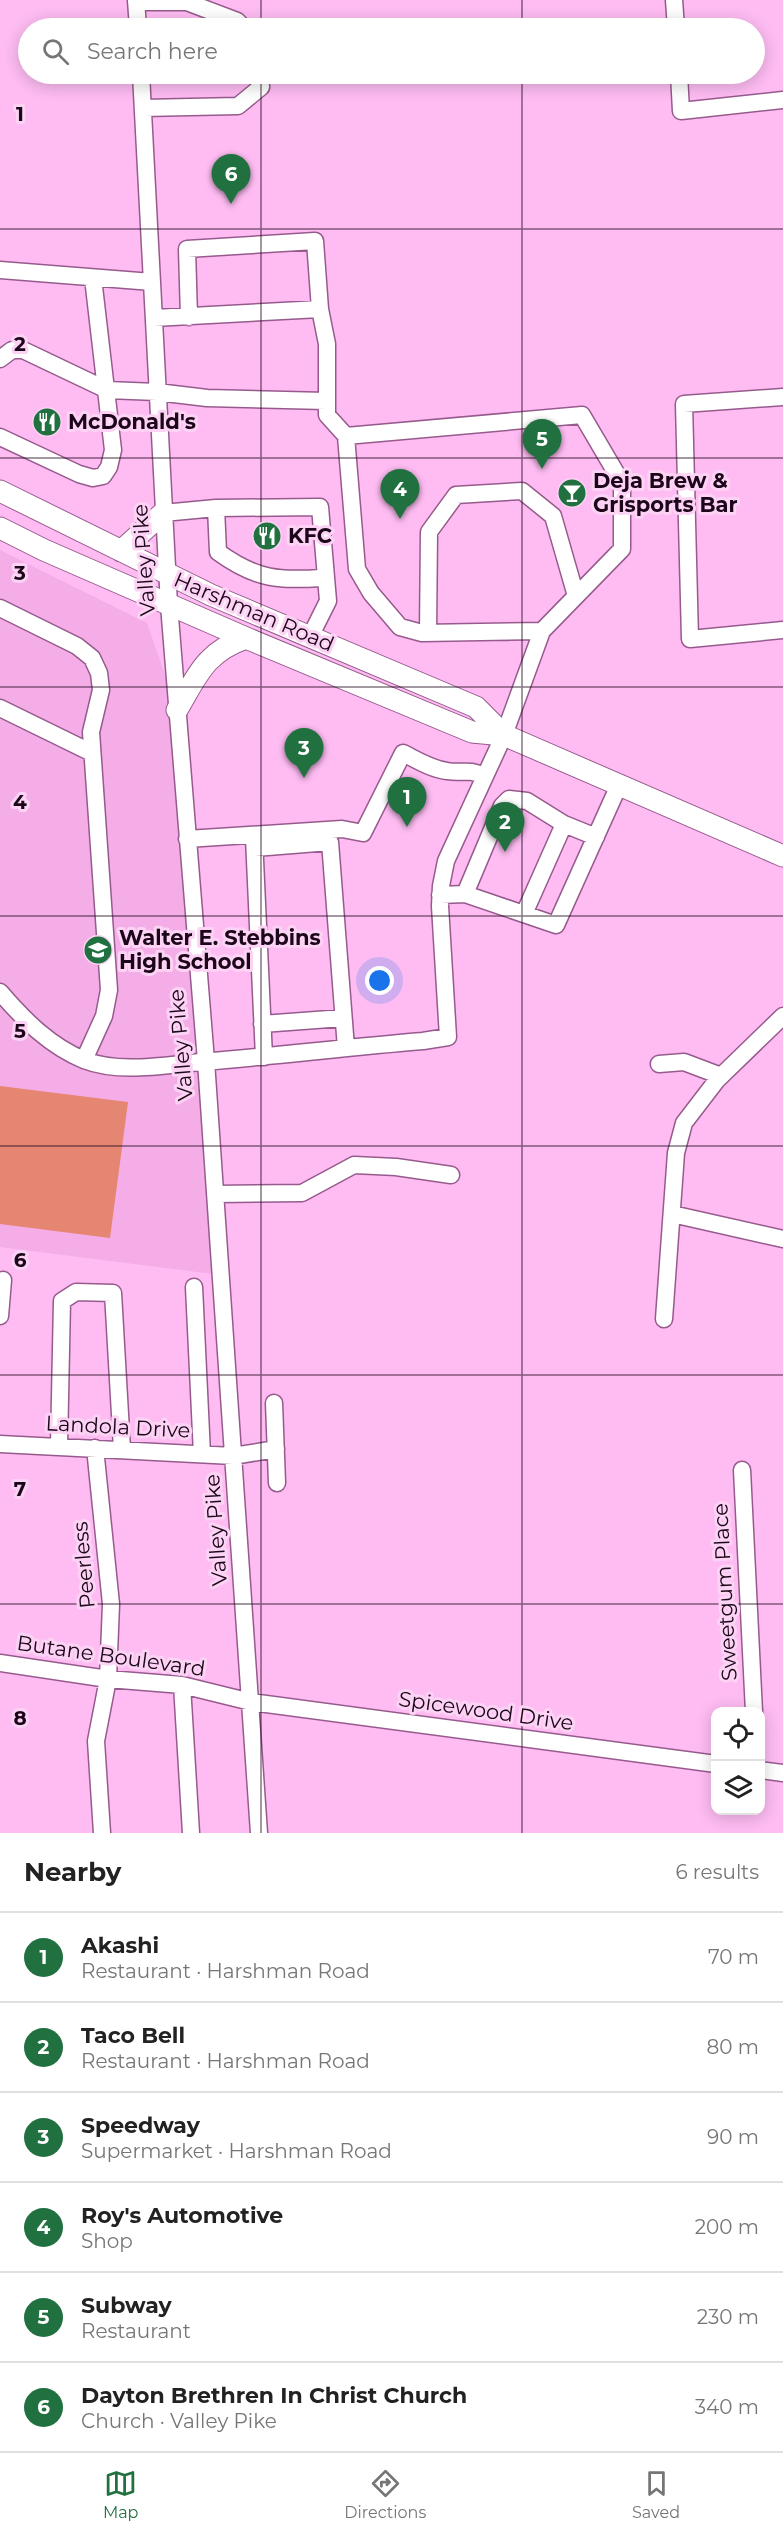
<!DOCTYPE html>
<html lang="en">
<head>
<meta charset="utf-8">
<style>
  :root { --surface:#fff; --page:#f2f2f2; --text:#222; --muted:#767676; --line:#e0e0e0; --accent:#217040 }
  body { margin:0; font-family:Montserrat,sans-serif; background:var(--page); color:var(--text) }
  .controls { position:absolute; right:18px; bottom:18px; display:grid; overflow:hidden; border-radius:12px; box-shadow:0 3px 15px #0003 }
  .controls button { width:54px; height:54px; display:grid; place-items:center; padding:0; border:0; border-bottom:2px solid var(--line); background:var(--surface); color:var(--text); font:30px sans-serif }
  .you { position:absolute; left:380px; top:981px; width:21px; height:21px; margin:-15px; border:4px solid #fff; border-radius:50%; background:#1a73e8; box-shadow:0 0 0 9px #1a73e833 }
  .badge { display:grid; place-items:center; width:39px; height:39px; border-radius:50%; background:var(--accent); color:#fff; font-size:20px; font-weight:700 }
  .pin { position:absolute; translate:-50% -50px; filter:drop-shadow(0 2px 3px #0008) }
  .pin::after { content:''; position:absolute; top:32px; width:21px; height:18px; background:inherit; clip-path:polygon(0 0,100% 0,50% 100%) }
  .list { margin:0; padding:0; list-style:none }
  h2 { display:flex; justify-content:space-between; align-items:center; height:78px; margin:0; padding:0 24px; font-size:26px }
  h2 small { font-size:20px; font-weight:400; color:var(--muted) }
  .list li { display:grid; grid-template-columns:39px 1fr auto; gap:18px; align-items:center; box-sizing:border-box; height:90px; padding:0 24px; border-top:2px solid var(--line) }
  .list b { display:block; font-size:22px; white-space:nowrap }
  .list p { margin:0; font-size:20px; white-space:nowrap; color:var(--muted) }
  .list em { font-size:20px; font-style:normal; color:var(--muted) }
  .icon { flex:none; width:33px; height:33px; fill:none; stroke:currentColor; stroke-width:2; stroke-linecap:round; stroke-linejoin:round }
  .map { position:relative; flex:none; width:783px; height:1833px; overflow:hidden }
  .search { position:absolute; background:var(--surface); box-shadow:0 3px 15px #0003; left:18px; right:18px; top:18px; height:66px; display:flex; align-items:center; gap:15px; box-sizing:border-box; padding:0 21px; border-radius:33px; color:var(--muted); font-size:22px }
  .sheet { height:618px; background:var(--surface) }
  nav { display:flex; justify-content:space-around; align-items:center; box-sizing:border-box; height:84px; border-top:2px solid var(--line); background:var(--surface); font-size:16px; color:var(--muted) }
  nav a { display:grid; justify-items:center; gap:3px }
  nav .on { color:var(--accent) }
  .map>svg:first-child { display:block }
  .built { fill:#f4ade7 }
  .green { fill:#e48672 }
  .lines { fill:none; stroke-linecap:round; stroke-linejoin:round }
  .minor-casing { stroke:#965b8c; stroke-width:19 }
  .major-casing { stroke:#965b8c; stroke-width:23 }
  .minor { stroke:#fff; stroke-width:16 }
  .major { stroke:#fff; stroke-width:21 }
  .grid { fill:none; stroke:#1c0619; stroke-width:1.5; stroke-opacity:0.55 }
  .labels { text-anchor:middle; stroke-width:6; stroke-linejoin:round; paint-order:stroke }
  .poi-label { font-size:21px; font-weight:bold; fill:#1c0619; stroke:#fcd3f4; text-anchor:start }
  .street-label { font-size:21px; fill:#1c0619; stroke:#fcd3f4 }
  .grid-label { font-size:20px; text-anchor:middle; font-weight:bold; fill:#1c0619; stroke:#fcd3f4; stroke-width:6; stroke-linejoin:round; paint-order:stroke }
</style>
</head>
<body>
<div class="map">
<svg width="783" height="1833" viewBox="0 0 783 1833">
  <rect width="100%" height="100%" fill="#febcf2"/>
  <path class="built" d="M 0,550 L 147,623 L 177,710 L 221,1275 L 0,1247 Z"/>
  <path class="green" d="M 0,1086 L 128,1102 L 110,1238 L 0,1224 Z"/>
  <g class="lines">
    <g class="minor-casing">
      <path id="minor" d="M 136,0 L 138,28
        M 674,0 L 676,28
        M 136,2 L 187,2 L 237,21 L 244,28
        M 141,74 L 169,605 L 206,1061 L 259,1833
        M 679,74 L 681,111 L 783,100
        M 143,108 L 238,106 L 261,87 L 260,74
        M 0,270 L 152,282
        M 189,317 L 187,249 L 315,241 L 320,309
        M 0,359 L 12,350 L 23,350 L 107,390 L 157,392 L 207,398 L 326,401
        M 783,397 L 684,404 L 690,639 L 783,630
        M 346,436 L 357,569 L 371,593 L 400,627 L 422,633 L 542,631
        M 0,437 L 79,474 L 93,478 L 103,476 L 109,467 L 113,450 L 93,278
        M 163,513 L 216,508
        M 0,608 L 77,646 L 92,658 L 99,673 L 101,690 L 91,732 L 109,990 L 104,1016 L 84,1060
        M 428,633 L 429,532 L 456,495 L 522,491 L 553,516 L 576,596
        M 310,637 L 328,601 L 320,507 L 216,508 L 218,552 C 258,581 279,580 326,578
        M 0,708 L 92,753
        M 254,838 L 264,1057
        M 187,839 L 342,829 L 363,833 L 403,753 C 417,760 431,769 447,771 C 463,774 466,768 485,776
        M 255,848 L 330,842 L 346,1048
        M 465,894 L 502,806 L 509,799 L 527,801 L 564,824
        M 440,895 L 465,894 L 556,925 L 619,785
        M 524,914 L 564,824 L 596,837
        M 0,992 C 24,1020 50,1046 84,1060 C 120,1074 165,1065 202,1062 C 276,1056 349,1047 423,1041 L 448,1037 L 440,906 L 441,886 L 446,861 L 504,735 L 542,631 L 622,549 L 622,483 L 582,415 L 346,436 L 327,415 L 327,344 L 320,309 L 154,318
        M 262,1024 L 343,1018
        M 659,1064 L 684,1062 L 721,1076
        M 215,1194 L 302,1193 L 354,1165 L 396,1167 L 451,1175
        M 672,1214 L 783,1239
        M 194,1287 L 202,1454
        M 0,1316 L 3,1280
        M 664,1319 L 676,1153 L 684,1123 L 717,1080 L 783,1016
        M 274,1403 L 277,1483
        M 0,1444 L 233,1456 L 276,1449
        M 59,1446 L 62,1301 L 76,1292 L 113,1293 L 122,1449
        M 95,1448 L 111,1604 L 108,1679 L 96,1741 L 102,1833
        M 742,1470 L 754,1712
        M 0,1663 L 108,1679 L 182,1685 L 251,1702 L 716,1764
        M 182,1685 L 191,1833
        M 760,1770 L 783,1773"/>
    </g>
    <g class="major-casing">
      <path id="major" d="M 0,491 L 211,595 L 476,707 L 504,735
        M 0,528 L 44,550 L 246,638 L 472,732 L 504,735 L 783,856
        M 121,551 L 163,513
        M 177,710 C 197,676 205,652 246,638"/>
    </g>
    <use href="#minor" class="minor"/>
    <use href="#major" class="major"/>
  </g>
  <path class="grid" d="M 261,0 L 261,28M 522,0 L 522,28M 261,74 L 261,1833M 522,74 L 522,1833M 0,229 L 783,229M 0,458 L 783,458M 0,687 L 783,687M 0,916 L 783,916M 0,1146 L 783,1146M 0,1375 L 783,1375M 0,1604 L 783,1604"/>
  <defs>
    <g id="restaurant-disc" transform="scale(1.5)"><circle r="9.5" fill="#217040" stroke="#fcd3f4"/><path d="M-5-6h1v4h1v-4h1v4h1v-4h1v5L-1.5 .5V6h-2V.5L-5-1ZM5-6V6H3V1.5H1.5Q1.5-4 5-6Z" fill="#fff"/></g>
    <g id="bar-disc" transform="scale(1.5)"><circle r="9.5" fill="#217040" stroke="#fcd3f4"/><path d="M-6-5H6L.8 .8V4.5H3.5V6h-7V4.5H-.8V.8Z" fill="#fff"/></g>
    <g id="school-disc" transform="scale(1.5)"><circle r="9.5" fill="#217040" stroke="#fcd3f4"/><path d="M0-5L7-2L0 1L-7-2ZM-4 1L0 2.5L4 1V4Q0 6-4 4Z" fill="#fff"/></g>
  </defs>
  <g fill-rule="evenodd">
    <use href="#restaurant-disc" x="47" y="422"/>
    <use href="#bar-disc" x="572" y="493"/>
    <use href="#restaurant-disc" x="267" y="536"/>
    <use href="#school-disc" x="98" y="950"/>
  </g>
  <g class="labels">
    <g class="poi-label">
      <text x="68" y="429">McDonald's</text>
      <text x="593" y="488">Deja Brew &amp;<tspan x="593" dy="24">Grisports Bar</tspan></text>
      <text x="288" y="543">KFC</text>
      <text x="119" y="945">Walter E. Stebbins<tspan x="119" dy="24">High School</tspan></text>
    </g>
    <g class="street-label">
      <text transform="translate(144 560) rotate(-94)" y="7">Valley Pike</text>
      <text transform="translate(254 612) rotate(23)" y="7">Harshman Road</text>
      <text transform="translate(181 1045) rotate(-95)" y="7">Valley Pike</text>
      <text transform="translate(118 1427) rotate(3)" y="7">Landola Drive</text>
      <text transform="translate(216 1530) rotate(-94)" y="7">Valley Pike</text>
      <text transform="translate(84 1565) rotate(-95)" y="7">Peerless</text>
      <text transform="translate(725 1592) rotate(-93)" y="7">Sweetgum Place</text>
      <text transform="translate(111 1656) rotate(8)" y="7">Butane Boulevard</text>
      <text transform="translate(486 1711) rotate(8)" y="7">Spicewood Drive</text>
    </g>
  </g>
  <g class="grid-label">
    <text x="20" y="121">1</text>
    <text x="20" y="351">2</text>
    <text x="20" y="580">3</text>
    <text x="20" y="809">4</text>
    <text x="20" y="1038">5</text>
    <text x="20" y="1267">6</text>
    <text x="20" y="1496">7</text>
    <text x="20" y="1725">8</text>
  </g>
</svg>
<div class="controls">
<button><svg class="icon" aria-label="locate" viewBox="0 0 24 24"><circle cx="12" cy="12" r="6"/><path d="M12 2v4M12 18v4M2 12h4M18 12h4"/></svg></button>
<button><svg class="icon" aria-label="layers" viewBox="0 0 24 24"><path d="M12 4l9 5-9 5-9-5zM3 14l9 5 9-5"/></svg></button>
</div>
<div class="you"></div>
<div class="pin badge" style="left:407px;top:827px">1</div>
<div class="pin badge" style="left:505px;top:852px">2</div>
<div class="pin badge" style="left:304px;top:778px">3</div>
<div class="pin badge" style="left:400px;top:519px">4</div>
<div class="pin badge" style="left:542px;top:469px">5</div>
<div class="pin badge" style="left:231px;top:204px">6</div>
<div class="search"><svg class="icon" aria-label="search" viewBox="0 0 24 24"><circle cx="10" cy="10" r="6"/><path d="M15 15l6 6"/></svg>Search here</div>
</div>
<section class="sheet">
<h2>Nearby<small>6 results</small></h2>
<ul class="list">
<li><span class="badge">1</span><div><b>Akashi</b><p>Restaurant · Harshman Road</p></div><em>70 m</em></li>
<li><span class="badge">2</span><div><b>Taco Bell</b><p>Restaurant · Harshman Road</p></div><em>80 m</em></li>
<li><span class="badge">3</span><div><b>Speedway</b><p>Supermarket · Harshman Road</p></div><em>90 m</em></li>
<li><span class="badge">4</span><div><b>Roy's Automotive</b><p>Shop</p></div><em>200 m</em></li>
<li><span class="badge">5</span><div><b>Subway</b><p>Restaurant</p></div><em>230 m</em></li>
<li><span class="badge">6</span><div><b>Dayton Brethren In Christ Church</b><p>Church · Valley Pike</p></div><em>340 m</em></li>
</ul>
</section>
<nav>
<a class="on"><svg class="icon" aria-label="map" viewBox="0 0 24 24"><path d="M3 6l6-2 6 2 6-2v14l-6 2-6-2-6 2zM9 4v14M15 6v14"/></svg>Map</a>
<a><svg class="icon" aria-label="directions" viewBox="0 0 24 24"><path d="M12 3l9 9-9 9-9-9zM9 14v-3h6M13 9l2 2-2 2"/></svg>Directions</a>
<a><svg class="icon" aria-label="saved" viewBox="0 0 24 24"><path d="M7 4h10v16l-5-4-5 4z"/></svg>Saved</a>
</nav>
</body>
</html>
